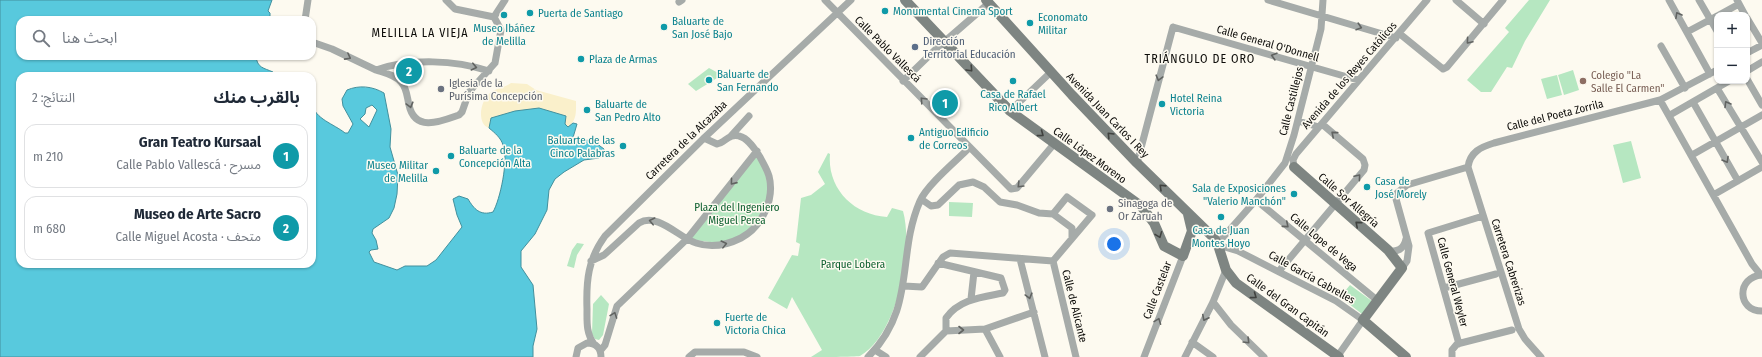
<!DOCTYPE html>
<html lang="ar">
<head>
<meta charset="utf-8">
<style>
  :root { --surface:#fff; --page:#f2f2f3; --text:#1f2937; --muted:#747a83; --line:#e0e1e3; --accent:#db2777 }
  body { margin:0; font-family:"Fira Sans Condensed","Noto Sans Arabic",sans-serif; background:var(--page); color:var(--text); direction:rtl }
  .controls { position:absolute; right:12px; top:12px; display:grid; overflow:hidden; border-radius:8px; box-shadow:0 1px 3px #0004 }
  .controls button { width:36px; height:36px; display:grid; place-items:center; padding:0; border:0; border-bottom:1px solid var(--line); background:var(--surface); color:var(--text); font:20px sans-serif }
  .you { position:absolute; left:1114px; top:244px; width:14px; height:14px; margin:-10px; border:3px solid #fff; border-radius:50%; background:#1a73e8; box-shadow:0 0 0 6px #1a73e833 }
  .badge { display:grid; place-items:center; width:26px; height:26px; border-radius:50%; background:var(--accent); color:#fff; font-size:13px; font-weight:700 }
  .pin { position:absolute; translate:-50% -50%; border:2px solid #fff; box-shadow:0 1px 4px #0006 }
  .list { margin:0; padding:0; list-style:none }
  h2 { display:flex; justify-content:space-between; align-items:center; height:52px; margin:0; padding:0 16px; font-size:17px }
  h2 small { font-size:13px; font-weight:400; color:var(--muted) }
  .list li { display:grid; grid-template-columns:26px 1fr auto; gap:12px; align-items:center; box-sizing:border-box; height:64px; margin:0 8px 8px; padding:0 8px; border:1px solid var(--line); border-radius:12px }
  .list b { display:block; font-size:15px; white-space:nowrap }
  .list p { margin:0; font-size:13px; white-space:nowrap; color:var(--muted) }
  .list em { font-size:13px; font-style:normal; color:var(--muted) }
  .icon { flex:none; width:22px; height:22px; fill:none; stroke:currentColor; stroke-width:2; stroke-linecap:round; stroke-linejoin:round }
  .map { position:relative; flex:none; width:1762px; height:357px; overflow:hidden; direction:ltr }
  .search { position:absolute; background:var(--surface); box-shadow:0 1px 3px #0004; left:16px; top:16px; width:300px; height:44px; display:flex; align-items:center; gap:10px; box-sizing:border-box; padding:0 14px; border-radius:12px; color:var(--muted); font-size:15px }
  .panel { position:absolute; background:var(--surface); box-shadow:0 1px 3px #0004; left:16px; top:72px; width:300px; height:196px; border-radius:12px; direction:rtl }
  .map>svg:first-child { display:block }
  .green { fill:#b6e7c1 }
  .sand { fill:#faf0cb }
  .water { fill:#58c9dd; stroke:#42909d; fill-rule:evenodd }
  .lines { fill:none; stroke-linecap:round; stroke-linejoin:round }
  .street { stroke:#a6aba9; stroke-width:7 }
  .secondary { stroke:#7e8582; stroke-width:10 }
  .oneway { stroke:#616361 }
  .oneway2 { stroke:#40423f }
  .culture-dot { fill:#0f9aa8; stroke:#fdfaf0; stroke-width:1.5 }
  .service-dot { fill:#5c6f8a; stroke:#fdfaf0; stroke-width:1.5 }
  .education-dot { fill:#8d6e63; stroke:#fdfaf0; stroke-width:1.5 }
  .worship-dot { fill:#6b7280; stroke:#fdfaf0; stroke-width:1.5 }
  .labels { text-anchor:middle; stroke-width:3; stroke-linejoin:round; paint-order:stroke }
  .culture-label { font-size:11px; fill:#0d838f; stroke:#fdfaf0; text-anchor:start }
  .service-label { font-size:11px; fill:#4e5e75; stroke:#fdfaf0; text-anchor:start }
  .street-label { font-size:11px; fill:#0d0c09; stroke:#fdfaf0 }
  .education-label { font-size:11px; fill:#785e54; stroke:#fdfaf0; text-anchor:start }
  .worship-label { font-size:11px; fill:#5b616d; stroke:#fdfaf0; text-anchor:start }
  .park-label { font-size:11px; fill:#0e6030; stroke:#fdfaf0 }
  .neighbourhood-label { font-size:12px; letter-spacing:1px; fill:#0d0c09; stroke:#fdfaf0 }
</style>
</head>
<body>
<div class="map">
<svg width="1762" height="357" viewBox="0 0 1762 357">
  <rect width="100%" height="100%" fill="#fdfaf0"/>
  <path class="green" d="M 1529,0 L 1550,0 L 1525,41 L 1512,68 L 1507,67 L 1491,92 L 1481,92 L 1467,80 L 1509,32 L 1505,28 Z
    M 709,68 L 722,75 L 696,91 L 688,84 Z
    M 1573,70 L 1579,90 L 1564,95 L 1558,75 Z
    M 1557,75 L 1562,95 L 1547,99 L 1541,79 Z
    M 1631,141 L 1641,178 L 1623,183 L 1613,145 Z
    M 757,151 L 764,165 L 769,194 L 755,227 L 725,244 L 687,239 Z
    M 828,153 L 830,154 C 827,188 853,215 887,217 L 892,208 L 903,211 C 914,250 897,335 860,356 C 854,357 820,357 811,357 L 822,350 L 792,297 L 787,309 L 768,298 L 792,255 L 798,256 L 800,244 L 796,242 L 801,198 L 811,195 L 825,184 L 818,172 Z
    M 949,202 L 973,203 L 972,217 L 949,216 Z
    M 577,243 L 584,244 L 577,255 L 574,268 L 567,266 L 572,250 Z
    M 1350,285 L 1372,301 L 1362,314 L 1340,297 Z
    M 601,295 L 609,304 L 603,335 L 599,340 L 595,339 L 592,334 L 593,304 Z"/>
  <path class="sand" d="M 511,83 L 527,84 L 536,90 L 576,101 C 576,112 577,120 568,127 L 565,124 L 566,116 L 554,113 L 491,118 L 489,128 C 477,124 480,103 488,95 C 494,88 504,88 511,83 Z"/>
  <path class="water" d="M 0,0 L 272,0 L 268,11 L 270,13 L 270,20 L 20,20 L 20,56 L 256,56 C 257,68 264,68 273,72 L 274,76 L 20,76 L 20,264 L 312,264 L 312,104 C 315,119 334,124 345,133 L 348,133 L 353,124 L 343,106 L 342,99 L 347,90 C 359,85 372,86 384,93 L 391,129 L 390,147 L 398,175 L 397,194 L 394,208 L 389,218 L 373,229 L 372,233 L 376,240 L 378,249 L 371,250 L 369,252 L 374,262 L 397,270 L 405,266 L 427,266 L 436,260 L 462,227 L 457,215 L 453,199 L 459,196 L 468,199 C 474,209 480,216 493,212 C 500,200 509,159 503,145 C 501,138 495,133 489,128 L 491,118 L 515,111 L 539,108 L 566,116 L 565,124 L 568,127 L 573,123 L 577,124 L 572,141 L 592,140 L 604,149 L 604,153 L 599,158 L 584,160 L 564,172 L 555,179 L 549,190 L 547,210 L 535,234 L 521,251 L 521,267 L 533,285 L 537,329 L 533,346 L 533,357 L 0,357 ZM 372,105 L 377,110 L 369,127 L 360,119 L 365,114 L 366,108 Z"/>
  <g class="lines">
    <path class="street" d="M 446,0 L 455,9 L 494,17
      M 825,0 L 1011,189 L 1017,188 L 1054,144
      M 1268,0 L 1396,38
      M 1456,0 L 1484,24
      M 1669,0 L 1710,74
      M 1699,0 L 1717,31
      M 1737,0 L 1745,15
      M 679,2 L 682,0
      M 1719,15 L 1739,4
      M 494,17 L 505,0
      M 1747,18 L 1762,43
      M 305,20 L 308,0
      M 1687,32 L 1717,16
      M 1400,34 L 1443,69 L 1447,67 L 1503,0
      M 312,42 L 332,49 L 376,70 C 411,58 455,60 489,71
      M 1661,46 L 1685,88
      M 1747,53 L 1762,45
      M 376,70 C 385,73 395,75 401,82 C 407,88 407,97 409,105 C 415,133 442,121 459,115 L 462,112 L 469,92 L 495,63 L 501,30 L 494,17
      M 1747,71 L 1762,62
      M 1747,79 L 1762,105
      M 903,81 L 936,49 L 989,3
      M 1717,88 L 1762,162
      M 1660,100 L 1752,264 L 1761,275
      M 1693,102 L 1738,181
      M 1010,111 L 1051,72
      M 1670,115 L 1729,81
      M 1298,121 L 1319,127
      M 730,137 L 749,116
      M 1692,155 L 1762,115
      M 1137,163 L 1173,27 L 1358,80
      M 1294,167 L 1293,160 L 1296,154 L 1427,0
      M 1715,194 L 1762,167
      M 921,199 L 931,206 L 938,205 L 959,185 L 973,182 L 984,187 L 1000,202 L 1017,205 L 1039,213 L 1053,214 L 1072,228 L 1072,238
      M 1256,200 L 1378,301
      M 1218,243 L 1256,200 L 1285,163 L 1294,135 L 1321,29 L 1323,0
      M 1218,245 L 1238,251 L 1336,301 L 1363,320 L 1337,357
      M 1388,250 C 1397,253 1404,249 1406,239
      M 1020,259 L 1045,357
      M 591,261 L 604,255 L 639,223 C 658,212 679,238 696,243 C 711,248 727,245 741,238 C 762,227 775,199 769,176 C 767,169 763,163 760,157 C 755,149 748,138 739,136 C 729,133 725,143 717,144 L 704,138
      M 1053,261 L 1092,215 L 1067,197 L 1053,214
      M 1053,261 L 1076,357
      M 938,263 L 1001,278 L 1005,290 L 1003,293 C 983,297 959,299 946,318 L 946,331
      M 1402,268 L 1407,261 L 1409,246 L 1396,199 L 1397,193 L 1407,185 L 1468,167
      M 1279,271 L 1364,170 L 1365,165 L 1363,159 L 1322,124
      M 1762,275 C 1736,277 1737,311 1762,311
      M 904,286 L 922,287 L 943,257 L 950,253 L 1053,261
      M 1444,288 L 1496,274
      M 971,299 L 974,272
      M 1213,302 L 1231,325 L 1264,357
      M 985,329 L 1000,357
      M 1192,342 L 1213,357
      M 594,344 C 586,333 587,322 587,309 C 586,281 588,259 605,236 L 704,138 L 851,0
      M 1459,344 L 1428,233 L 1483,216
      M 875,350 L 886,357
      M 600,351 L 605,345 L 617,306 L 687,239 L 757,151
      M 576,357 L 578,348 L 587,343 C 596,343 601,348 601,357
      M 689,357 L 695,352 L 744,352 L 757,357
      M 868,357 C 917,308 896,256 920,201 C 927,185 956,161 969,148
      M 920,357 L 946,331 L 985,329 L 1034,312
      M 1144,357 L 1183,256
      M 1185,357 L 1213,302 L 1226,270
      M 1452,357 L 1452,350 L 1457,344 L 1512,330
      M 1541,357 L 1525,339 L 1519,329 L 1468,167 C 1470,152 1481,147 1494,143 L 1660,100 L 1717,70"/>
    <path class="secondary" d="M 905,0 L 1010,111 L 1141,206 L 1154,223 L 1164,246 L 1183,256 L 1192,231 L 1188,214
      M 986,0 L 1072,95 L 1137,163 L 1214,238 L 1218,245 L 1226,270 L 1236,283 L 1339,357
      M 1294,167 L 1388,250 L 1402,268 L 1363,320 L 1406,357"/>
  </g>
  <defs><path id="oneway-chevron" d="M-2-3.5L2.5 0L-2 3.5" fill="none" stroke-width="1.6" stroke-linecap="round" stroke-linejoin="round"/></defs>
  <g class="oneway">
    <use href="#oneway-chevron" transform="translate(1678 15) rotate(-119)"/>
    <use href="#oneway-chevron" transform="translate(1359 27) rotate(17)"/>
    <use href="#oneway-chevron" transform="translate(1469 41) rotate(130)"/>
    <use href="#oneway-chevron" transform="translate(1274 56) rotate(-164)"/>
    <use href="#oneway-chevron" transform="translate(348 57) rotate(28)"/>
    <use href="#oneway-chevron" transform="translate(474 67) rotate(13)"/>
    <use href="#oneway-chevron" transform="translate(1159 78) rotate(105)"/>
    <use href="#oneway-chevron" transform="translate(923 100) rotate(-133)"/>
    <use href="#oneway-chevron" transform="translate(1727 104) rotate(-121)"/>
    <use href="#oneway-chevron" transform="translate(410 105) rotate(75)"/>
    <use href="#oneway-chevron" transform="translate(1334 134) rotate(-140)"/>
    <use href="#oneway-chevron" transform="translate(1726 160) rotate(60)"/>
    <use href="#oneway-chevron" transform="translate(1358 177) rotate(-50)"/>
    <use href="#oneway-chevron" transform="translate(733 182) rotate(129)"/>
    <use href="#oneway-chevron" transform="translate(1020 185) rotate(134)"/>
    <use href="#oneway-chevron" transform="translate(652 221) rotate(-167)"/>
    <use href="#oneway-chevron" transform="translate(1286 225) rotate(40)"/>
    <use href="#oneway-chevron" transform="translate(724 244) rotate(-14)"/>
    <use href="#oneway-chevron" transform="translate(1029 296) rotate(75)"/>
    <use href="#oneway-chevron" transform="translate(614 315) rotate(-70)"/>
    <use href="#oneway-chevron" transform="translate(1205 318) rotate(117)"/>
    <use href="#oneway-chevron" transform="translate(1158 321) rotate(-69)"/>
    <use href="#oneway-chevron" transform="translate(961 330)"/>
    <use href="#oneway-chevron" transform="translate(1247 341) rotate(45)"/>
  </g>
  <g class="oneway2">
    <use href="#oneway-chevron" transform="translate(970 69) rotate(47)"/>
    <use href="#oneway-chevron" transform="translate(1041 134) rotate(37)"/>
    <use href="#oneway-chevron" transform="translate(1110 135) rotate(-134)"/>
    <use href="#oneway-chevron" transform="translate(1162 187) rotate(-136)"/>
    <use href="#oneway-chevron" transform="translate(1358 224) rotate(-139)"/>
    <use href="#oneway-chevron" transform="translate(1159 235) rotate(69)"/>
    <use href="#oneway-chevron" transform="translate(1254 296) rotate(36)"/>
  </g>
  <g class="culture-dot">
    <circle cx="885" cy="11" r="4"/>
    <circle cx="530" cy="13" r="4"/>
    <circle cx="504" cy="15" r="4"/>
    <circle cx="1030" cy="23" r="4"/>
    <circle cx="664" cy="27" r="4"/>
    <circle cx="581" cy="59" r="4"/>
    <circle cx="709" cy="80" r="4"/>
    <circle cx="1013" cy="81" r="4"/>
    <circle cx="1162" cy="104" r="4"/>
    <circle cx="587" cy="110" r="4"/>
    <circle cx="911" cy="138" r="4"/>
    <circle cx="623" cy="146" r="4"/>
    <circle cx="451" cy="156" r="4"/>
    <circle cx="436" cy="171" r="4"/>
    <circle cx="1367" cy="187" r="4"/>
    <circle cx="1294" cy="194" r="4"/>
    <circle cx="1221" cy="217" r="4"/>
    <circle cx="717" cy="323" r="4"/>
  </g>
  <circle class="service-dot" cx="915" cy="47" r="4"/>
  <circle class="education-dot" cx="1583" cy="81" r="4"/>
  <g class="worship-dot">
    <circle cx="441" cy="89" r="4"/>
    <circle cx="1110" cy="209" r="4"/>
  </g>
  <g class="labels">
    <g class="culture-label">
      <text x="893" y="15">Monumental Cinema Sport</text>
      <text x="538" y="17">Puerta de Santiago</text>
      <text x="1038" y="21">Economato<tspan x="1038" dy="13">Militar</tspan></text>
      <text x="672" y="25">Baluarte de<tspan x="672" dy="13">San José Bajo</tspan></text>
      <text x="504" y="32" text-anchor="middle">Museo Ibáñez<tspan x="504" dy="13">de Melilla</tspan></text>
      <text x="589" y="63">Plaza de Armas</text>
      <text x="717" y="78">Baluarte de<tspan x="717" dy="13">San Fernando</tspan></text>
      <text x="1013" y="98" text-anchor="middle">Casa de Rafael<tspan x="1013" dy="13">Rico Albert</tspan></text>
      <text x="1170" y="102">Hotel Reina<tspan x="1170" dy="13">Victoria</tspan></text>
      <text x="595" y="108">Baluarte de<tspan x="595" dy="13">San Pedro Alto</tspan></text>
      <text x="919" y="136">Antiguo Edificio<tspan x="919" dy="13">de Correos</tspan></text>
      <text x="615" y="144" text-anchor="end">Baluarte de las<tspan x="615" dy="13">Cinco Palabras</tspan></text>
      <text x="459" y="154">Baluarte de la<tspan x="459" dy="13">Concepción Alta</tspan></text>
      <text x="428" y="169" text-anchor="end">Museo Militar<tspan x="428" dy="13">de Melilla</tspan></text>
      <text x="1375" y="185">Casa de<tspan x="1375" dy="13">José Morely</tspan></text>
      <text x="1286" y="192" text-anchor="end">Sala de Exposiciones<tspan x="1286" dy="13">"Valerio Manchón"</tspan></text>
      <text x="1221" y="234" text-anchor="middle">Casa de Juan<tspan x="1221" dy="13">Montes Hoyo</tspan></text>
      <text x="725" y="321">Fuerte de<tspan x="725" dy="13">Victoria Chica</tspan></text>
    </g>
    <g class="service-label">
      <text x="923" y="45">Dirección<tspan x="923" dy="13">Territorial Educación</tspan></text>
    </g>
    <g class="street-label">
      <text transform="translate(1268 43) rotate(16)" y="4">Calle General O'Donnell</text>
      <text transform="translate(888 49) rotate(45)" y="4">Calle Pablo Vallescá</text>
      <text transform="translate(1349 75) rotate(-49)" y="4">Avenida de los Reyes Católicos</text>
      <text transform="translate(1291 101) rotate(-76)" y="4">Calle Castillejos</text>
      <text transform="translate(1108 115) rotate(46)" y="4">Avenida Juan Carlos I Rey</text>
      <text transform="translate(1555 115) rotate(-14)" y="4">Calle del Poeta Zorrila</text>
      <text transform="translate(686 140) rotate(-44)" y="4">Carretera de la Alcazaba</text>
      <text transform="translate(1090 155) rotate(36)" y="4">Calle López Moreno</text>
      <text transform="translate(1349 200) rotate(41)" y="4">Calle Sor Allegría</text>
      <text transform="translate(1324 242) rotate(40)" y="4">Calle Lope de Vega</text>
      <text transform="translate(1509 262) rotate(72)" y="4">Carretera Cabrerizas</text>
      <text transform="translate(1312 277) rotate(29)" y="4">Calle García Cabrelles</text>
      <text transform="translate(1453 282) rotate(75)" y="4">Calle General Weyler</text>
      <text transform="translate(1157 290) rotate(-69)" y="4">Calle Castelar</text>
      <text transform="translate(1288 305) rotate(36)" y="4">Calle del Gran Capitán</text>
      <text transform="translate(1075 306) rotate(76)" y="4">Calle de Alicante</text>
    </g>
    <g class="education-label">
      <text x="1591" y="79">Colegio "La<tspan x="1591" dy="13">Salle El Carmen"</tspan></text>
    </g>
    <g class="worship-label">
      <text x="449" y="87">Iglesia de la<tspan x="449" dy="13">Purísima Concepción</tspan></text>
      <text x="1118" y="207">Sinagoga de<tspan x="1118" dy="13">Or Zaruah</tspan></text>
    </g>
    <g class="park-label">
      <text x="737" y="211">Plaza del Ingeniero<tspan x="737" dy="13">Miguel Perea</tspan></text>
      <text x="853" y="268">Parque Lobera</text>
    </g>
    <g class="neighbourhood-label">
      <text x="420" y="37">MELILLA LA VIEJA</text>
      <text x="1200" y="63">TRIÁNGULO DE ORO</text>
    </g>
  </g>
</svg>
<div class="controls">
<button>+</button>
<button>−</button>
</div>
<div class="you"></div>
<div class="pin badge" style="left:945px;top:103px;background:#0f9aa8">1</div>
<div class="pin badge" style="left:409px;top:71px;background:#0f9aa8">2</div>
<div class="search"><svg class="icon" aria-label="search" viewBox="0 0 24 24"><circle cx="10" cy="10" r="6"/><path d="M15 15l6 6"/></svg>ابحث هنا</div>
<section class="panel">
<h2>بالقرب منك<small>النتائج: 2</small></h2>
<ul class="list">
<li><span class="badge" style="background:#0f9aa8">1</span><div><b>Gran Teatro Kursaal</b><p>مسرح · Calle Pablo Vallescá</p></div><em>210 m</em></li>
<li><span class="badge" style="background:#0f9aa8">2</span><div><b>Museo de Arte Sacro</b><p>متحف · Calle Miguel Acosta</p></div><em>680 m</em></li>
</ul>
</section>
</div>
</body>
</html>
